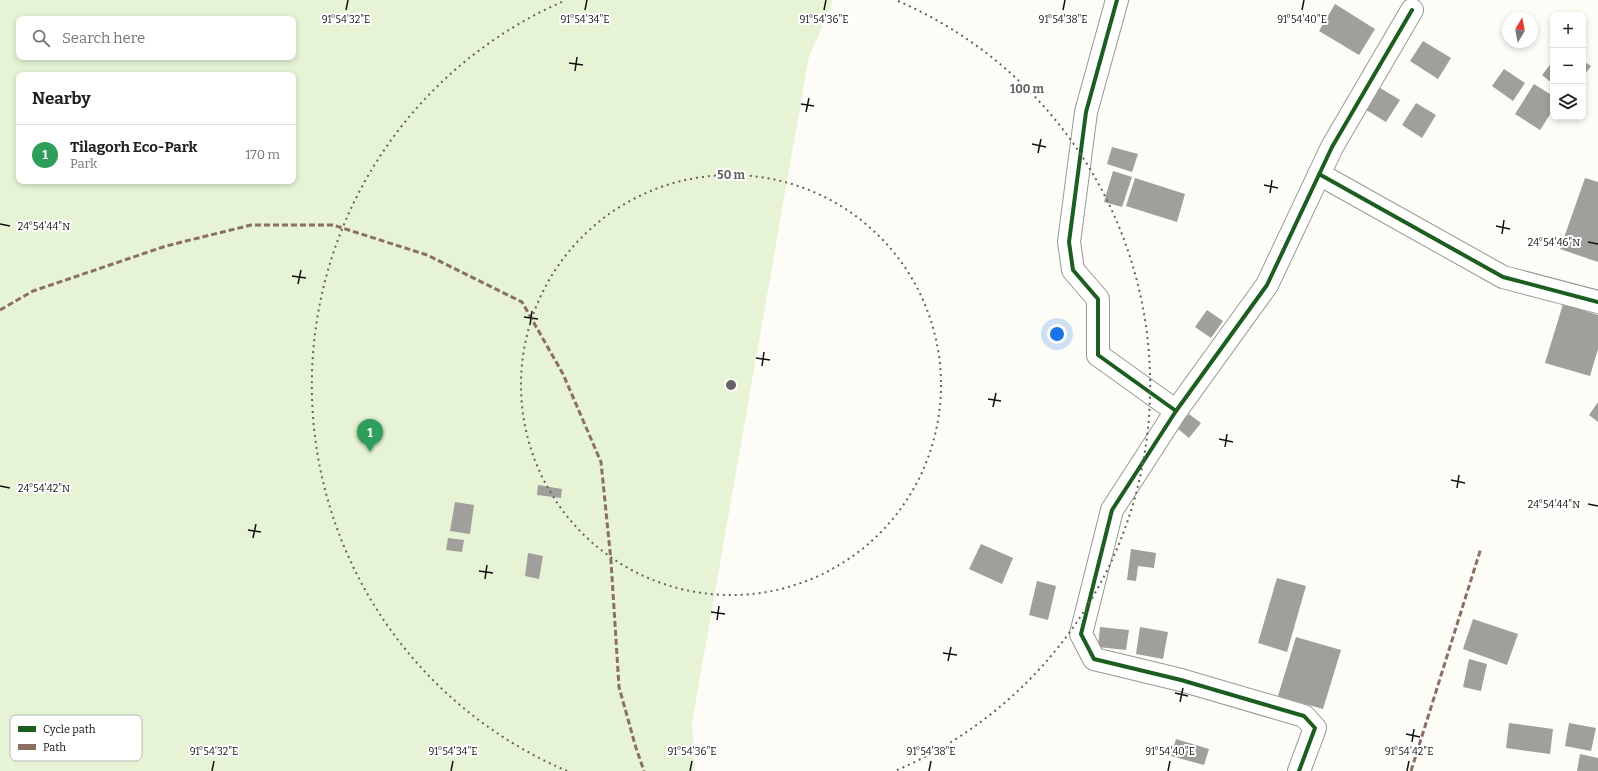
<!DOCTYPE html>
<html lang="en">
<head>
<meta charset="utf-8">
<style>
  :root { --surface:#fff; --page:#f6f6f6; --text:#202124; --muted:#757577; --line:#e0e0e0; --accent:#d93025 }
  body { margin:0; font-family:Bitter,serif; background:var(--page); color:var(--text) }
  .controls { position:absolute; right:12px; top:12px; display:grid; overflow:hidden; border-radius:8px; box-shadow:0 2px 6px #0003 }
  .controls button { width:36px; height:36px; display:grid; place-items:center; padding:0; border:0; border-bottom:1px solid var(--line); background:var(--surface); color:var(--text); font:20px sans-serif }
  .compass { position:absolute; left:1502px; top:12px; width:36px; height:36px; border-radius:50%; background:var(--surface); box-shadow:0 2px 6px #0003; rotate:10deg }
  .you { position:absolute; left:1057px; top:334px; width:14px; height:14px; margin:-10px; border:3px solid #fff; border-radius:50%; background:#1a73e8; box-shadow:0 0 0 6px #1a73e833 }
  .badge { display:grid; place-items:center; width:26px; height:26px; border-radius:50%; background:var(--accent); color:#fff; font-size:13px; font-weight:700 }
  .pin { position:absolute; translate:-50% -33px; filter:drop-shadow(0 1px 2px #0008) }
  .pin::after { content:''; position:absolute; top:21px; width:14px; height:12px; background:inherit; clip-path:polygon(0 0,100% 0,50% 100%) }
  .list { margin:0; padding:0; list-style:none }
  h2 { display:flex; justify-content:space-between; align-items:center; height:52px; margin:0; padding:0 16px; font-size:17px }
  h2 small { font-size:13px; font-weight:400; color:var(--muted) }
  .list li { display:grid; grid-template-columns:26px 1fr auto; gap:12px; align-items:center; box-sizing:border-box; height:60px; padding:0 16px; border-top:1px solid var(--line) }
  .list b { display:block; font-size:15px; white-space:nowrap }
  .list p { margin:0; font-size:13px; white-space:nowrap; color:var(--muted) }
  .list em { font-size:13px; font-style:normal; color:var(--muted) }
  .icon { flex:none; width:22px; height:22px; fill:none; stroke:currentColor; stroke-width:2; stroke-linecap:round; stroke-linejoin:round }
  .map { position:relative; flex:none; width:1598px; height:771px; overflow:hidden }
  .search { position:absolute; background:var(--surface); box-shadow:0 2px 6px #0003; left:16px; top:16px; width:280px; height:44px; display:flex; align-items:center; gap:10px; box-sizing:border-box; padding:0 14px; border-radius:8px; color:var(--muted); font-size:15px }
  .panel { position:absolute; background:var(--surface); box-shadow:0 2px 6px #0003; left:16px; top:72px; width:280px; height:112px; border-radius:8px }
  .map>svg:first-child { display:block }
  .park { fill:#e6f4d5; fill-rule:evenodd }
  .building { fill:#a19f9c }
  .lines { fill:none; stroke-linecap:round; stroke-linejoin:round }
  .minor-casing { stroke:#979795; stroke-width:24 }
  .minor { stroke:#fffffe; stroke-width:22 }
  .quiet { stroke:#8d6e63; stroke-width:3; stroke-dasharray:6 3; stroke-linecap:butt }
  .cycleway-casing { stroke:#fff; stroke-width:6 }
  .cycleway { stroke:#1b5e20; stroke-width:4 }
  .ticks { fill:none; stroke:#111; stroke-width:1.5 }
  .ring { fill:none; stroke:#646362; stroke-width:2; stroke-dasharray:2 4 }
  .key { fill:#fff; stroke:#b8b8b8; stroke-width:1 }
  .key-label { font-size:11px; fill:#111 }
  .ticks-label { font-size:10px; text-anchor:middle; fill:#111; stroke:#fff; stroke-width:4; stroke-linejoin:round; paint-order:stroke }
  .centre { fill:#646362; stroke:#fff; stroke-width:2 }
  .ring-label { font-size:12px; text-anchor:middle; font-weight:bold; fill:#646362; stroke:#fff; stroke-width:4; stroke-linejoin:round; paint-order:stroke }
</style>
</head>
<body>
<div class="map">
<svg width="1598" height="771" viewBox="0 0 1598 771">
  <rect width="100%" height="100%" fill="#fdfcf7"/>
  <path class="park" d="M 0,0 L 832,0 L 831,8 L 809,56 L 692,723 L 695,771 L 0,771 ZM 19,19 L 293,19 L 293,57 L 19,57 ZM 19,75 L 293,75 L 293,181 L 19,181 Z"/>
  <path class="building" d="M 1335,4 L 1375,29 L 1359,55 L 1319,31 Z
    M 1423,41 L 1451,58 L 1438,79 L 1410,61 Z
    M 1553,61 L 1553,84 L 1542,75 Z
    M 1583,61 L 1591,66 L 1583,77 Z
    M 1504,69 L 1525,83 L 1513,101 L 1492,86 Z
    M 1534,84 L 1553,96 L 1553,110 L 1540,130 L 1515,114 Z
    M 1377,86 L 1400,100 L 1386,122 L 1363,108 Z
    M 1416,103 L 1436,115 L 1422,138 L 1402,125 Z
    M 1112,147 L 1138,154 L 1132,172 L 1107,164 Z
    M 1113,171 L 1132,177 L 1122,207 L 1104,202 Z
    M 1135,178 L 1185,194 L 1177,222 L 1126,206 Z
    M 1585,178 L 1598,182 L 1598,262 L 1560,249 Z
    M 1563,304 L 1598,315 L 1598,349 L 1590,376 L 1545,363 Z
    M 1207,310 L 1223,321 L 1211,338 L 1195,327 Z
    M 1598,402 L 1598,422 L 1589,415 Z
    M 1189,414 L 1201,423 L 1189,438 L 1177,428 Z
    M 538,485 L 562,489 L 561,498 L 537,495 Z
    M 455,502 L 474,505 L 470,534 L 450,531 Z
    M 448,538 L 464,540 L 462,552 L 446,550 Z
    M 981,544 L 1013,558 L 1002,584 L 969,569 Z
    M 1131,549 L 1156,553 L 1154,568 L 1138,566 L 1136,581 L 1127,580 Z
    M 528,553 L 543,556 L 539,579 L 525,576 Z
    M 1277,578 L 1306,586 L 1287,652 L 1258,643 Z
    M 1037,581 L 1056,586 L 1048,620 L 1029,615 Z
    M 1473,619 L 1518,634 L 1507,665 L 1463,649 Z
    M 1100,627 L 1129,630 L 1126,650 L 1098,647 Z
    M 1140,627 L 1168,632 L 1163,659 L 1136,654 Z
    M 1296,637 L 1341,650 L 1323,709 L 1278,696 Z
    M 1469,659 L 1487,664 L 1481,691 L 1463,687 Z
    M 1509,723 L 1553,729 L 1550,754 L 1506,748 Z
    M 1569,723 L 1596,728 L 1591,751 L 1565,746 Z
    M 1176,739 L 1209,749 L 1204,765 L 1171,756 Z
    M 1580,754 L 1598,758 L 1598,771 L 1577,771 Z"/>
  <g class="lines">
    <g class="minor-casing">
      <path id="minor" d="M 1117,0 L 1086,112 L 1069,242 L 1073,270 L 1098,299 L 1098,355 L 1176,411 L 1112,510 L 1081,634 L 1094,659 L 1181,680 L 1304,716 L 1315,728 L 1299,771
        M 1319,174 L 1503,277 L 1598,302
        M 1176,411 L 1267,285 L 1332,147 L 1412,10"/>
    </g>
    <use href="#minor" class="minor"/>
    <path class="quiet" d="M 0,310 L 33,291 L 166,246 L 251,225 L 333,225 L 427,255 L 522,302 L 563,374 L 601,462 L 611,561 L 619,687 L 636,748 L 644,771
      M 1411,771 L 1481,548"/>
    <g class="cycleway-casing">
      <path id="cycleway" d="M 1117,0 L 1086,112 L 1069,242 L 1073,270 L 1098,299 L 1098,355 L 1176,411 L 1112,510 L 1081,634 L 1094,659 L 1181,680 L 1304,716 L 1315,728 L 1299,771
        M 1319,174 L 1503,277 L 1598,302
        M 1176,411 L 1267,285 L 1332,147 L 1412,10"/>
    </g>
    <use href="#cycleway" class="cycleway"/>
  </g>
  <path class="ticks" d="M 346,10 L 348,0M 585,10 L 587,0M 824,10 L 826,0M 1063,10 L 1065,0M 1302,10 L 1304,0M 569,63 L 583,65M 575,71 L 577,57M 801,104 L 814,106M 806,112 L 809,98M 1032,144 L 1046,147M 1038,153 L 1041,139M 1264,185 L 1278,188M 1270,193 L 1272,180M 0,224 L 10,226M 1496,226 L 1510,229M 1502,234 L 1504,220M 1588,242 L 1598,244M 292,276 L 306,278M 298,284 L 301,270M 524,317 L 538,319M 530,325 L 532,311M 756,358 L 770,360M 762,366 L 764,352M 988,399 L 1001,401M 993,407 L 996,393M 1219,439 L 1233,442M 1225,447 L 1227,434M 1451,480 L 1465,483M 0,486 L 10,488M 1457,488 L 1459,475M 1588,504 L 1598,506M 248,530 L 261,532M 253,538 L 256,524M 479,571 L 493,573M 485,579 L 487,565M 711,612 L 725,614M 717,620 L 719,606M 943,653 L 957,655M 948,661 L 951,647M 1175,693 L 1188,696M 1180,702 L 1183,688M 1406,734 L 1420,737M 1412,742 L 1414,729M 212,771 L 214,761M 451,771 L 453,761M 690,771 L 692,761M 929,771 L 931,761M 1168,771 L 1170,761M 1407,771 L 1409,761"/>
  <g class="ring">
    <circle cx="731" cy="385" r="210"/>
    <path d="M567 771A419 419 0 0 1 564 1M898 1A419 419 0 0 1 895 771"/>
  </g>
  <rect x="10" y="715" width="132" height="46" rx="6" class="key"/>
  <rect x="18" y="726" width="18" height="6" fill="#1b5e20"/>
  <rect x="18" y="744" width="18" height="6" fill="#8d6e63"/>
  <g class="key-label">
    <text x="43" y="733">Cycle path</text>
    <text x="43" y="751">Path</text>
  </g>
  <g class="ticks-label">
    <text x="346" y="23">91°54'32"E</text>
    <text x="585" y="23">91°54'34"E</text>
    <text x="824" y="23">91°54'36"E</text>
    <text x="1063" y="23">91°54'38"E</text>
    <text x="1302" y="23">91°54'40"E</text>
    <text x="44" y="230">24°54'44"N</text>
    <text x="1554" y="246">24°54'46"N</text>
    <text x="44" y="492">24°54'42"N</text>
    <text x="1554" y="508">24°54'44"N</text>
    <text x="214" y="755">91°54'32"E</text>
    <text x="453" y="755">91°54'34"E</text>
    <text x="692" y="755">91°54'36"E</text>
    <text x="931" y="755">91°54'38"E</text>
    <text x="1170" y="755">91°54'40"E</text>
    <text x="1409" y="755">91°54'42"E</text>
  </g>
  <circle cx="731" cy="385" r="6" class="centre"/>
  <g class="ring-label">
    <text x="1027" y="93">100 m</text>
    <text x="731" y="179">50 m</text>
  </g>
</svg>
<div class="controls">
<button>+</button>
<button>−</button>
<button><svg class="icon" aria-label="layers" viewBox="0 0 24 24"><path d="M12 4l9 5-9 5-9-5zM3 14l9 5 9-5"/></svg></button>
</div>
<svg class="compass" viewBox="-18 -18 36 36"><path d="M0-13l5 13h-10z" fill="#e53935"/><path d="M0 13l5-13h-10z" fill="#757577"/></svg>
<div class="you"></div>
<div class="pin badge" style="left:370px;top:452px;background:#2e9e5b">1</div>
<div class="search"><svg class="icon" aria-label="search" viewBox="0 0 24 24"><circle cx="10" cy="10" r="6"/><path d="M15 15l6 6"/></svg>Search here</div>
<section class="panel">
<h2>Nearby<small></small></h2>
<ul class="list">
<li><span class="badge" style="background:#2e9e5b">1</span><div><b>Tilagorh Eco-Park</b><p>Park</p></div><em>170 m</em></li>
</ul>
</section>
</div>
</body>
</html>
